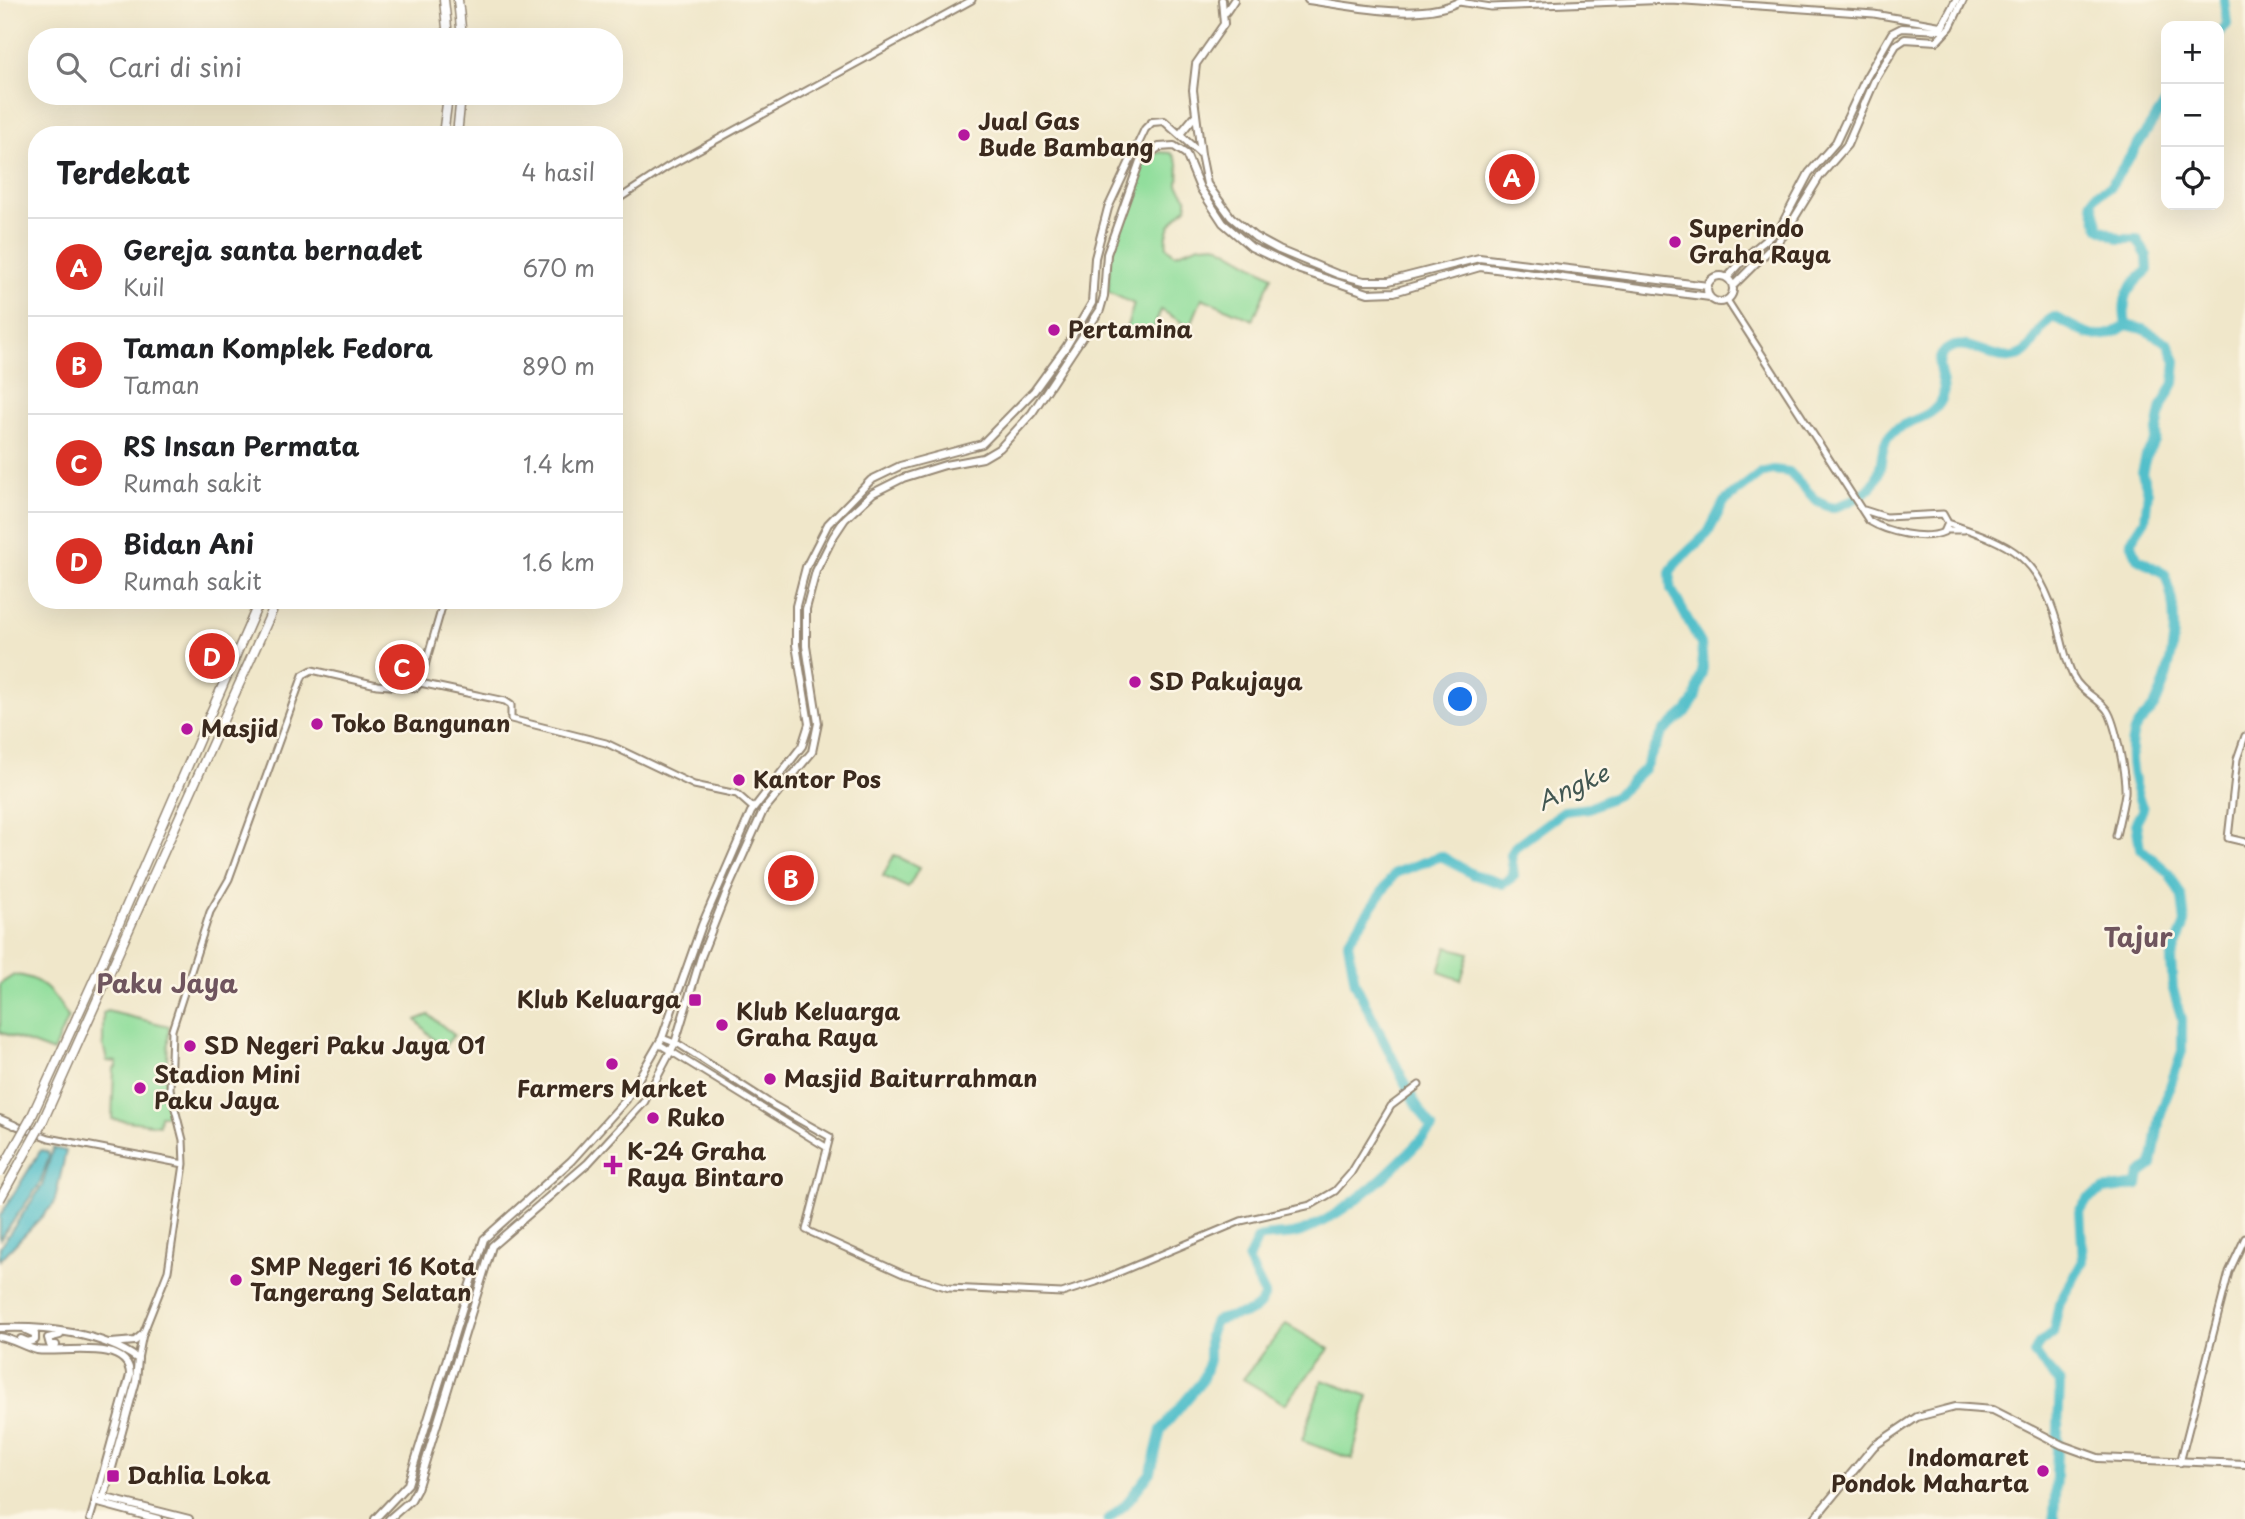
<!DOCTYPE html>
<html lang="id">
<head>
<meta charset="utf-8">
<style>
  :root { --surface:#fff; --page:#f6f6f6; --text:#202124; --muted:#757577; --line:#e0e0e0; --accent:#d93025 }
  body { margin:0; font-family:"Playpen Sans",sans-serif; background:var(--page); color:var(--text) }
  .controls { position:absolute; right:21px; top:21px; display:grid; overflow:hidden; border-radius:14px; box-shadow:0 7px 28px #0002 }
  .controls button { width:63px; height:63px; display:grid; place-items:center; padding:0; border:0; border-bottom:2px solid var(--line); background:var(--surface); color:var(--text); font:35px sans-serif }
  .you { position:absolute; left:1461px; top:700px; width:24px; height:24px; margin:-18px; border:5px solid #fff; border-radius:50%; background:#1a73e8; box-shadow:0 0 0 10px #1a73e833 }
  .badge { display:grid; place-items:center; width:46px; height:46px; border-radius:50%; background:var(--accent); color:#fff; font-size:23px; font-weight:700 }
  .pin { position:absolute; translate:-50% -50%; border:4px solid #fff; box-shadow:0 2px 7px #0006 }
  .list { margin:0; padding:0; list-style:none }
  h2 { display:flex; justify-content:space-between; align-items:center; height:91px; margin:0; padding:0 28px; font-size:30px }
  h2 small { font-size:23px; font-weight:400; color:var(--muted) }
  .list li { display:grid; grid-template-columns:46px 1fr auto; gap:21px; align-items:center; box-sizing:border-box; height:98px; padding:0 28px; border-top:2px solid var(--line) }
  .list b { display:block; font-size:26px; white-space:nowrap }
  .list p { margin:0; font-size:23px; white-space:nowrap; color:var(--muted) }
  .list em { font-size:23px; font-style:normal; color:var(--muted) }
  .icon { flex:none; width:38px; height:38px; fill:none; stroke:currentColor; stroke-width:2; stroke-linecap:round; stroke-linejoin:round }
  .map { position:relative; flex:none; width:2245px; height:1519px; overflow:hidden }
  .search { position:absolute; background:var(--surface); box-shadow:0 7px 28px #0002; left:28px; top:28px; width:595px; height:77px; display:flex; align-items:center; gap:18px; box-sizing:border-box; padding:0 24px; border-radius:28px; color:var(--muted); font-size:26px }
  .panel { position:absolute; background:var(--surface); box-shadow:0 7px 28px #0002; left:28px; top:126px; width:595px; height:483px; border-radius:28px }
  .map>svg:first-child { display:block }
  .green { fill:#91de9c; stroke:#66845d; stroke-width:2 }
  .water { fill:#52bfca; stroke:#467474; stroke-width:2 }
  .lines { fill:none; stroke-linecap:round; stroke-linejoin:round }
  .river { stroke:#52bfca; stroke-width:10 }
  .tertiary-casing { stroke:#968874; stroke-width:9 }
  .secondary-casing { stroke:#968874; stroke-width:10 }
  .motorway-casing { stroke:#968874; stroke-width:11 }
  .tertiary { stroke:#fff; stroke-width:5 }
  .secondary { stroke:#fff; stroke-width:6 }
  .motorway { stroke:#fff; stroke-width:8 }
  .motorway-bridge-casing { stroke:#968874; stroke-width:11; stroke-linecap:butt }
  .motorway-bridge { stroke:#fff; stroke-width:8 }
  .poi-dot { fill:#b5179e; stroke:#fcf5e5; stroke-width:2.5 }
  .labels { text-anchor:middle; stroke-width:5; stroke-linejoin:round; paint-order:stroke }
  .poi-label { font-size:23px; font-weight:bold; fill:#3b2a1e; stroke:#fcf5e5; text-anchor:start }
  .water-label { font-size:24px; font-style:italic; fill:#425752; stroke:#fcf5e5 }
  .quarter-label { font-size:26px; font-weight:bold; fill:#6f555e; stroke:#fcf5e5 }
</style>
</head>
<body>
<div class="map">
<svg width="2245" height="1519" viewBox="0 0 2245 1519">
  <rect width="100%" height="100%" fill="#fcf5e5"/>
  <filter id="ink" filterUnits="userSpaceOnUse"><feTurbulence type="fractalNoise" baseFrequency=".0143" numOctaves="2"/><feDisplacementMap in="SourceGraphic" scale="14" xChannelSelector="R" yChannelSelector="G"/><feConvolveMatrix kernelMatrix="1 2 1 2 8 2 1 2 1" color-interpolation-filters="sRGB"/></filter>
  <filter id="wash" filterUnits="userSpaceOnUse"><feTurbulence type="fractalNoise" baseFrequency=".00686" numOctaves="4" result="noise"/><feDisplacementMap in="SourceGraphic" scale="28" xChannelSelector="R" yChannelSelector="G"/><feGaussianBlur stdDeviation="1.57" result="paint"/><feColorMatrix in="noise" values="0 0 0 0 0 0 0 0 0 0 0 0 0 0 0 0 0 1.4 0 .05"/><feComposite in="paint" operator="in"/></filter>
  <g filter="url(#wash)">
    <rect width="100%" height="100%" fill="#f0e7ca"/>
    <path class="green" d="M 1160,152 L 1171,153 C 1182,163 1178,171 1178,185 L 1187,198 L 1187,207 C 1174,218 1164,229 1167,247 L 1175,254 L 1200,245 L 1216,244 L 1272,276 L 1253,320 L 1202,298 L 1190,327 L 1161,310 L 1150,337 L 1126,329 L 1134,304 L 1108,292 L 1110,256 L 1142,166 L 1148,158 Z
      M 894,855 L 919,868 L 908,888 L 883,876 Z
      M 787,863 L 805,870 L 797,894 L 776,886 Z
      M 1447,947 L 1469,953 L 1461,980 L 1439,972 Z
      M 14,975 C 41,976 55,995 68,1017 L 53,1052 L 0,1032 L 0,984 Z
      M 107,1011 L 169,1026 L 166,1077 L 170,1115 L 160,1115 L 159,1125 L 112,1119 L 114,1068 L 117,1067 L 117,1062 L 107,1061 L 103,1044 L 103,1013 Z
      M 429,1015 L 454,1035 L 442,1049 L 416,1020 Z
      M 1286,1324 L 1329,1349 L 1285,1404 L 1243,1379 Z
      M 1322,1380 L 1368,1396 L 1352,1459 L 1302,1441 Z"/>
    <path class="water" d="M 53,1148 L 66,1151 L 54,1204 L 0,1260 L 0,1247 L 42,1186 Z
      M 41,1150 L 48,1152 L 49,1157 L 39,1185 L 0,1239 L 0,1216 Z"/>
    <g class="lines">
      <path class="river" d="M 2219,35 L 2227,24 L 2224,0
        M 1108,1519 L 1125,1505 L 1151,1472 L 1161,1430 L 1202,1381 L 1209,1360 L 1209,1335 L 1215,1321 C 1236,1312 1256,1319 1265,1295 L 1248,1260 L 1258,1238 C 1273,1234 1287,1237 1301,1232 C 1352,1211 1396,1167 1432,1128 L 1414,1101 L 1355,983 L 1348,942 L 1395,873 L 1441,856 L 1472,874 L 1503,884 L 1514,876 L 1511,855 L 1515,847 L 1564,811 L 1589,808 L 1617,795 L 1644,769 L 1663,732 L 1687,711 L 1695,699 L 1703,668 L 1701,644 L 1671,589 L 1670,573 L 1675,564 L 1708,533 L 1724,502 L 1761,473 L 1773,470 L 1789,472 L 1818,502 L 1832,508 C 1848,503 1872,493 1878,475 C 1884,458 1879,444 1894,431 C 1910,418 1933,419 1942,399 C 1949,384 1932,367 1943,353 C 1962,332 1991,362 2014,357 C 2037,352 2036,325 2054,317 C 2082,330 2097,347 2126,325 C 2121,298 2127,287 2148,270 L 2147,256 L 2137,239 L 2120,239 L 2099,228 L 2092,201 L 2097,194 L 2110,187 L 2166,102
        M 2054,1519 L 2060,1383 L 2034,1354 L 2039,1344 L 2053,1333 L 2059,1304 L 2083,1261 L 2080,1210 L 2088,1199 L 2103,1190 L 2138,1185 L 2140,1174 L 2152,1165 L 2160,1116 L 2182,1051 L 2182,1019 L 2173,989 L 2171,960 L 2185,923 L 2182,897 L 2169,873 L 2140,848 L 2136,822 L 2143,809 C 2134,788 2127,758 2133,735 C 2135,724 2149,715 2155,705 C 2174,667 2181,615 2165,574 L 2137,558 L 2131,541 L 2145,520 L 2148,492 L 2142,473 L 2146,456 L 2155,441 L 2162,406 L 2174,383 L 2176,361 L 2168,343 L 2143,329 L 2126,325"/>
    </g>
  </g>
  <g filter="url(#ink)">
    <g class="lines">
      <g class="tertiary-casing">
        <path id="tertiary" d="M 1459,2 L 1491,7 L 1671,0 L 1874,14 L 1943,26
          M 614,202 L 667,167 L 972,0
          M 1727,300 L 1869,521 C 1887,532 1924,541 1944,532 L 1948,523
          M 1864,510 L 1886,517 L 1943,514 L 1948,523 C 2014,545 2037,555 2058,625 C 2062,642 2066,661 2073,676 C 2081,692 2097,697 2107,710 C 2116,723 2126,777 2125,793 C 2123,807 2119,822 2116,836
          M 1946,530 L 1964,530
          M 420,683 L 505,701 L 511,705 L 511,719 L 606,743 L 694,785 L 737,794 L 753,808
          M 2245,736 L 2237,759 L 2228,838 L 2245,842
          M 662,1038 L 680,1045 L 773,1105 L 830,1137 L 806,1230 L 903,1274 L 949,1288 L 1062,1293 L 1096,1282 L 1241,1221 L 1311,1205 L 1335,1191 L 1351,1173 L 1391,1106 L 1419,1085
          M 659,1044 L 826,1147
          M 14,1125 L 49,1138 L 184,1164
          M 138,1359 L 143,1334 L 168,1271 L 184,1164 L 183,1140 L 170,1089 L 172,1030 L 210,912 L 229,879 L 303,675 L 312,670 L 377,685 L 416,688 L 420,683 L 444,600
          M 2180,1463 L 2229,1272 L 2245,1238
          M 90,1519 L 95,1502"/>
      </g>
      <g class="secondary-casing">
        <path id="secondary" d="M 1308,0 C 1351,6 1422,23 1462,0
          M 1226,12 L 1234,0
          M 1180,134 L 1194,117
          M 1201,154 L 1193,90 L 1196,64 L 1224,24 L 1222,0
          M1707 289a13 13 0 1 1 26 0a13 13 0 1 1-26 0Z
          M 1727,278 L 1750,253 L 1780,228 L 1809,173 L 1836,142 L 1866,78 L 1892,33 L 1902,28 L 1940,30 L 1956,0
          M 1733,286 L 1784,235 L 1820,176 L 1847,145 L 1875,80 L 1896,45 L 1905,39 L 1937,41 L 1950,27 L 1963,0
          M 0,1119 L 14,1125
          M 0,1328 C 44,1326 102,1333 138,1359 L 136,1381 L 102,1504
          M 0,1337 C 13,1339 24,1347 37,1350 C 58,1354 130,1337 130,1375 L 95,1502 L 158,1519
          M 21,1339 L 28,1342 L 35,1340 L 35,1334 L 26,1330
          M 111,1343 L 135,1341 L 143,1334
          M 56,1345 L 50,1345 L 48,1338 L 60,1335
          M 102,1497 L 189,1519
          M 375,1519 L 408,1484 L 484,1239 L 571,1161 L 626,1100 L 662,1038 L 702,925 L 751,812 L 802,746 L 809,724 L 796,645 L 796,606 L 806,567 L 828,524 L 871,480 L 900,466 L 982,444 L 1034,391 L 1066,347 L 1092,303 L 1095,258 L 1108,208 L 1145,129 L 1152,122 L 1164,121 L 1201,154 L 1207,184 L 1231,217 L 1255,237 L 1279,250 L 1337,274 L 1364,281 L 1389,281 L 1479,258 L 1708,286
          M 389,1519 L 411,1500 L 417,1489 L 492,1246 L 588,1163 L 644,1102 L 675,1043 L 701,957 L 727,891 L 763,811 L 812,752 L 818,723 L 806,646 L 806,609 L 816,571 L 833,537 L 845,519 L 873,493 L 903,478 L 945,465 L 983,458 L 1000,448 L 1032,413 L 1100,310 L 1104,296 L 1107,254 L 1140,161 L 1159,147 L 1174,146 L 1186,154 L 1200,188 L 1223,223 L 1251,247 L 1300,270 L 1368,293 L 1394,292 L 1480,267 L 1710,297
          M 1814,1519 L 1874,1446 L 1917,1417 L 1955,1407 L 1993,1410 L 2062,1445 L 2098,1458 L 2245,1464"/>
      </g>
      <g class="motorway-casing">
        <path id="motorway" d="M 444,0 L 448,37
          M 458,0 L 462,37
          M 443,135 L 448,96
          M 457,135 L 461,96
          M 31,1118 L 103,960 L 260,600
          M 42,1123 L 277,600"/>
      </g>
      <use href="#tertiary" class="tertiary"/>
      <use href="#secondary" class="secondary"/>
      <use href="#motorway" class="motorway"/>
      <g class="motorway-bridge-casing">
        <path id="motorway-bridge" d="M 0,1173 L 31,1118
          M 0,1199 L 42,1123"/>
      </g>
      <use href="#motorway-bridge" class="motorway-bridge"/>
    </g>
  </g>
  <g class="poi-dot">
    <circle cx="964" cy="135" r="7"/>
    <circle cx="1675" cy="242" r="7"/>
    <circle cx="1054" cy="330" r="7"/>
    <circle cx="1135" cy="682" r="7"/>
    <circle cx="317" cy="724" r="7"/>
    <circle cx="187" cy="729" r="7"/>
    <circle cx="739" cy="780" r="7"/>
    <rect x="688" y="993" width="14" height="14" rx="3.5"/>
    <circle cx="722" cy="1025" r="7"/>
    <circle cx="190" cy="1046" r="7"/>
    <circle cx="612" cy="1064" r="7"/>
    <circle cx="770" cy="1079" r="7"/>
    <circle cx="140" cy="1088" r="7"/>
    <circle cx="653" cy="1118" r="7"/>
    <path d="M609.5 1154.5h7v7h7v7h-7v7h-7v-7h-7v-7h7z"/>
    <circle cx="236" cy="1280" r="7"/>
    <circle cx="2043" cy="1471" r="7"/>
    <rect x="106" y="1469" width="14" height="14" rx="3.5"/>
  </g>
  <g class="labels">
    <g class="poi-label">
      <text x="978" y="130">Jual Gas<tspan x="978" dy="26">Bude Bambang</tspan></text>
      <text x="1689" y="237">Superindo<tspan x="1689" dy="26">Graha Raya</tspan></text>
      <text x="1068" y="338">Pertamina</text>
      <text x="1149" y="690">SD Pakujaya</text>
      <text x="331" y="732">Toko Bangunan</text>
      <text x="201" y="737">Masjid</text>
      <text x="753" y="788">Kantor Pos</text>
      <text x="681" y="1008" text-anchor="end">Klub Keluarga</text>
      <text x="736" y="1020">Klub Keluarga<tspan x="736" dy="26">Graha Raya</tspan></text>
      <text x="204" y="1054">SD Negeri Paku Jaya 01</text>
      <text x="154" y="1083">Stadion Mini<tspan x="154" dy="26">Paku Jaya</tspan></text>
      <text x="784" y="1087">Masjid Baiturrahman</text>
      <text x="612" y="1097" text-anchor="middle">Farmers Market</text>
      <text x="667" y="1126">Ruko</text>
      <text x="627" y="1160">K-24 Graha<tspan x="627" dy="26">Raya Bintaro</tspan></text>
      <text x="250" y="1275">SMP Negeri 16 Kota<tspan x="250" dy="26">Tangerang Selatan</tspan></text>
      <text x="2029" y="1466" text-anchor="end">Indomaret<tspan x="2029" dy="26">Pondok Maharta</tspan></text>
      <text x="127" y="1484">Dahlia Loka</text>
    </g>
    <g class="water-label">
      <text transform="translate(1573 788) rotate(-25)" y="8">Angke</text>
    </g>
    <g class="quarter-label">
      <text x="2138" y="947">Tajur</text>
      <text x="167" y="993">Paku Jaya</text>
    </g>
  </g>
</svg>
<div class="controls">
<button>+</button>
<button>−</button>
<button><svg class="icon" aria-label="locate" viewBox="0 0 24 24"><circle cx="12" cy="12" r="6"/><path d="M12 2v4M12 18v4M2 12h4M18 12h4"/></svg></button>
</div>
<div class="you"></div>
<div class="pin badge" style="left:1512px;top:177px">A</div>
<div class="pin badge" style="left:791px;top:878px">B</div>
<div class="pin badge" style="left:402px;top:667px">C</div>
<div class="pin badge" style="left:212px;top:656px">D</div>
<div class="search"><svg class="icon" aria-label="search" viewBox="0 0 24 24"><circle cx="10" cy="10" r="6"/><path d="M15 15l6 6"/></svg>Cari di sini</div>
<section class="panel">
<h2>Terdekat<small>4 hasil</small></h2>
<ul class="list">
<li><span class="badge">A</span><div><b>Gereja santa bernadet</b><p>Kuil</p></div><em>670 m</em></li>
<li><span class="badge">B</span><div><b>Taman Komplek Fedora</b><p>Taman</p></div><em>890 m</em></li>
<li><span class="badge">C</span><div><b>RS Insan Permata</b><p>Rumah sakit</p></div><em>1.4 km</em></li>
<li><span class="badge">D</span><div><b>Bidan Ani</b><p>Rumah sakit</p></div><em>1.6 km</em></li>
</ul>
</section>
</div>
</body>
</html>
